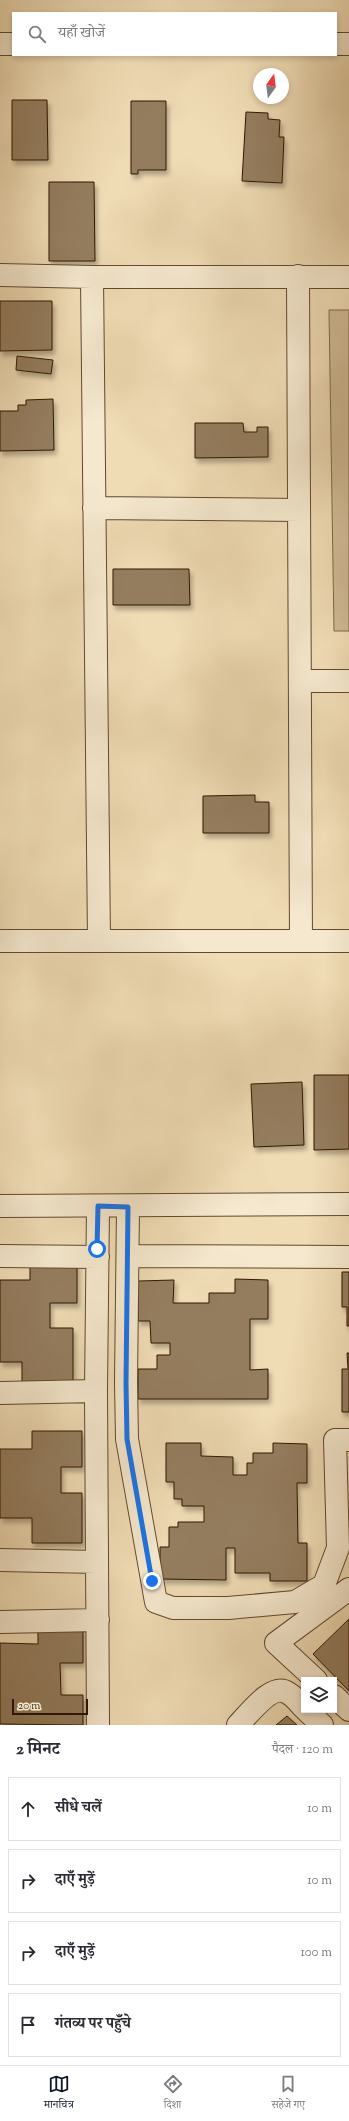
<!DOCTYPE html>
<html lang="hi">
<head>
<meta charset="utf-8">
<style>
  :root { --surface:#fff; --page:#f7f7f7; --text:#2b2b33; --muted:#7c7c81; --line:#e1e1e2; --accent:#111827 }
  body { margin:0; font-family:"Sorts Mill Goudy","Noto Serif Devanagari",serif; background:var(--page); color:var(--text) }
  .controls { position:absolute; right:12px; bottom:12px; display:grid; overflow:hidden; border-radius:0px; box-shadow:0 2px 6px #0003 }
  .controls button { width:36px; height:36px; display:grid; place-items:center; padding:0; border:0; border-bottom:1px solid var(--line); background:var(--surface); color:var(--text); font:20px sans-serif }
  .compass { position:absolute; left:253px; top:68px; width:36px; height:36px; border-radius:50%; background:var(--surface); box-shadow:0 2px 6px #0003; rotate:14deg }
  .scale { position:absolute; left:12px; bottom:10px; width:76px; box-sizing:border-box; padding-left:4px; border:2px solid #321800; border-top:0; font-size:11px; line-height:14px; white-space:nowrap; color:#321800; -webkit-text-stroke:3px #f5e8ce; paint-order:stroke }
  .stop { position:absolute; width:12px; height:12px; margin:-9px; border:3px solid #1a73e8; border-radius:50%; background:#fff }
  .stop.end { background:#1a73e8; border-color:#fff; box-shadow:0 1px 4px #0008 }
  .list { margin:0; padding:0; list-style:none }
  h2 { display:flex; justify-content:space-between; align-items:center; height:52px; margin:0; padding:0 16px; font-size:17px }
  h2 small { font-size:13px; font-weight:400; color:var(--muted) }
  .list li { display:grid; grid-template-columns:26px 1fr auto; gap:12px; align-items:center; box-sizing:border-box; height:64px; margin:0 8px 8px; padding:0 8px; border:1px solid var(--line); border-radius:0px }
  .list b { display:block; font-size:15px; white-space:nowrap }
  .list em { font-size:13px; font-style:normal; color:var(--muted) }
  .icon { flex:none; width:22px; height:22px; fill:none; stroke:currentColor; stroke-width:2; stroke-linecap:round; stroke-linejoin:round }
  .map { position:relative; flex:none; width:349px; height:1725px; overflow:hidden }
  .search { position:absolute; background:var(--surface); box-shadow:0 2px 6px #0003; left:12px; right:12px; top:12px; height:44px; display:flex; align-items:center; gap:10px; box-sizing:border-box; padding:0 14px; border-radius:0px; color:var(--muted); font-size:15px }
  .sheet { height:340px; background:var(--surface) }
  nav { display:flex; justify-content:space-around; align-items:center; box-sizing:border-box; height:56px; border-top:1px solid var(--line); background:var(--surface); font-size:11px; color:var(--muted) }
  nav a { display:grid; justify-items:center; gap:2px }
  nav .on { color:var(--accent) }
  .map>svg:first-child { display:block }
  .green { fill:#cfba95; stroke:#80694a }
  .building { fill:#947d5e; stroke:#321800; filter:url(#shadow) }
  .lines { fill:none; stroke-linecap:round; stroke-linejoin:round }
  .minor-casing { stroke:#61492d; stroke-width:24 }
  .minor { stroke:#f5e8ce; stroke-width:22 }
  .route { stroke:#1a73e8; stroke-width:5 }
</style>
</head>
<body>
<div class="map">
<svg width="349" height="1725" viewBox="0 0 349 1725">
  <defs>
    <filter id="shadow"><feDropShadow dx="2.5" dy="4.5" stdDeviation="2" flood-color="#0004"/></filter>
  </defs>
  <rect width="100%" height="100%" fill="#efdbb4"/>
  <filter id="stains"><feTurbulence type="fractalNoise" baseFrequency=".005" numOctaves="4"/><feColorMatrix values="0 0 0 0 .2 0 0 0 0 .09 0 0 0 0 .02 0 0 0 .5 -.17"/></filter>
  <radialGradient id="worn" r=".72"><stop offset=".6" stop-color="#630" stop-opacity="0"/><stop offset="1" stop-color="#630" stop-opacity=".3"/></radialGradient>
  <path class="green" d="M 329,310 L 349,310 L 349,631 L 334,631 Z"/>
  <path class="building" d="M 12,100 L 47,100 L 48,160 L 12,160 Z
    M 131,101 L 166,101 L 166,170 L 138,170 L 138,174 L 131,174 Z
    M 246,112 L 268,113 L 268,119 L 280,120 L 279,137 L 284,137 L 282,183 L 242,181 Z
    M 49,182 L 94,182 L 95,261 L 49,261 Z
    M 0,301 L 52,301 L 52,350 L 0,351 Z
    M 17,356 L 53,360 L 51,374 L 16,370 Z
    M 53,399 L 54,450 L 0,451 L 0,411 L 18,411 L 18,405 L 26,405 L 26,400 Z
    M 195,423 L 243,423 L 244,432 L 257,432 L 257,427 L 268,427 L 268,457 L 195,458 Z
    M 113,569 L 189,569 L 190,605 L 113,605 Z
    M 255,795 L 255,802 L 269,802 L 269,833 L 203,833 L 203,796 Z
    M 314,1075 L 349,1075 L 349,1149 L 314,1150 Z
    M 302,1082 L 304,1145 L 254,1147 L 251,1084 Z
    M 30,1264 L 77,1264 L 77,1303 L 50,1303 L 50,1328 L 73,1328 L 73,1383 L 22,1383 L 22,1362 L 0,1362 L 0,1280 L 30,1280 Z
    M 342,1272 L 349,1272 L 349,1326 L 347,1326 L 347,1307 L 342,1307 Z
    M 235,1279 L 268,1280 L 268,1319 L 250,1319 L 250,1370 L 268,1369 L 268,1399 L 138,1399 L 138,1369 L 157,1369 L 157,1355 L 170,1355 L 170,1343 L 151,1343 L 150,1321 L 138,1321 L 138,1281 L 174,1280 L 173,1303 L 209,1303 L 209,1293 L 235,1293 Z
    M 347,1353 L 349,1353 L 349,1412 L 342,1412 L 342,1369 L 348,1369 Z
    M 32,1431 L 82,1431 L 82,1467 L 61,1467 L 61,1493 L 82,1493 L 82,1543 L 32,1543 L 32,1518 L 0,1518 L 0,1449 L 32,1449 Z
    M 166,1443 L 201,1443 L 201,1456 L 233,1457 L 233,1475 L 247,1475 L 247,1463 L 253,1463 L 253,1453 L 273,1453 L 273,1443 L 307,1444 L 307,1483 L 297,1483 L 298,1543 L 307,1543 L 307,1581 L 270,1581 L 270,1573 L 235,1573 L 235,1548 L 226,1548 L 226,1580 L 160,1579 L 160,1547 L 169,1547 L 169,1527 L 178,1527 L 178,1522 L 204,1522 L 204,1506 L 182,1506 L 182,1499 L 174,1499 L 174,1482 L 166,1482 Z
    M 349,1619 L 349,1691 L 313,1654 Z
    M 38,1627 L 83,1628 L 83,1663 L 60,1663 L 61,1695 L 83,1695 L 83,1725 L 0,1724 L 0,1643 L 38,1644 Z
    M 287,1716 L 297,1725 L 276,1725 Z"/>
  <g class="lines">
    <g class="minor-casing">
      <path id="minor" d="M 0,44 L 13,44
        M 336,44 L 349,44
        M 0,275 L 92,277 L 349,277
        M 298,276 L 301,941
        M 92,277 L 99,941
        M 94,508 L 299,510
        M 300,681 L 349,681
        M 0,941 L 349,941
        M 0,1206 L 349,1204
        M 98,1207 L 96,1391 L 98,1725
        M 128,1207 L 126,1383 L 127,1439 L 156,1602 L 173,1608 L 228,1608 L 295,1602 L 324,1585 L 338,1548 L 335,1440 L 349,1440
        M 0,1256 L 98,1257
        M 128,1256 L 349,1257
        M 0,1393 L 96,1391
        M 0,1560 L 97,1562
        M 0,1622 L 98,1620
        M 316,1680 L 276,1643 L 349,1589
        M 334,1696 L 349,1710
        M 306,1710 L 322,1725
        M 238,1725 C 249,1714 272,1682 288,1693 C 294,1696 299,1703 304,1708"/>
    </g>
    <use href="#minor" class="minor"/>
  </g>
  <g class="lines">
    <path class="route" d="M 97,1249 L 98,1206 L 128,1207 L 126,1383 L 127,1439 L 152,1581"/>
  </g>
  <rect width="100%" height="100%" filter="url(#stains)"/>
  <rect width="100%" height="100%" fill="url(#worn)"/>
</svg>
<div class="controls">
<button><svg class="icon" aria-label="layers" viewBox="0 0 24 24"><path d="M12 4l9 5-9 5-9-5zM3 14l9 5 9-5"/></svg></button>
</div>
<svg class="compass" viewBox="-18 -18 36 36"><path d="M0-13l5 13h-10z" fill="#e53935"/><path d="M0 13l5-13h-10z" fill="#7c7c81"/></svg>
<div class="scale">20 m</div>
<div class="stop" style="left:97px;top:1249px"></div>
<div class="stop end" style="left:152px;top:1581px"></div>
<div class="search"><svg class="icon" aria-label="search" viewBox="0 0 24 24"><circle cx="10" cy="10" r="6"/><path d="M15 15l6 6"/></svg>यहाँ खोजें</div>
</div>
<section class="sheet">
<h2>2 मिनट<small>पैदल · 120 m</small></h2>
<ul class="list">
<li><svg class="icon" aria-label="ahead" viewBox="0 0 24 24"><path d="M12 20V5M6 11l6-6 6 6"/></svg><div><b>सीधे चलें</b></div><em>10 m</em></li>
<li><svg class="icon" aria-label="right" viewBox="0 0 24 24"><path d="M7 20v-9h11M14 6l5 5-5 5"/></svg><div><b>दाएँ मुड़ें</b></div><em>10 m</em></li>
<li><svg class="icon" aria-label="right" viewBox="0 0 24 24"><path d="M7 20v-9h11M14 6l5 5-5 5"/></svg><div><b>दाएँ मुड़ें</b></div><em>100 m</em></li>
<li><svg class="icon" aria-label="arrive" viewBox="0 0 24 24"><path d="M6 21V4h12l-3 4 3 4H6"/></svg><div><b>गंतव्य पर पहुँचे</b></div></li>
</ul>
</section>
<nav>
<a class="on"><svg class="icon" aria-label="map" viewBox="0 0 24 24"><path d="M3 6l6-2 6 2 6-2v14l-6 2-6-2-6 2zM9 4v14M15 6v14"/></svg>मानचित्र</a>
<a><svg class="icon" aria-label="directions" viewBox="0 0 24 24"><path d="M12 3l9 9-9 9-9-9zM9 14v-3h6M13 9l2 2-2 2"/></svg>दिशा</a>
<a><svg class="icon" aria-label="saved" viewBox="0 0 24 24"><path d="M7 4h10v16l-5-4-5 4z"/></svg>सहेजे गए</a>
</nav>
</body>
</html>
